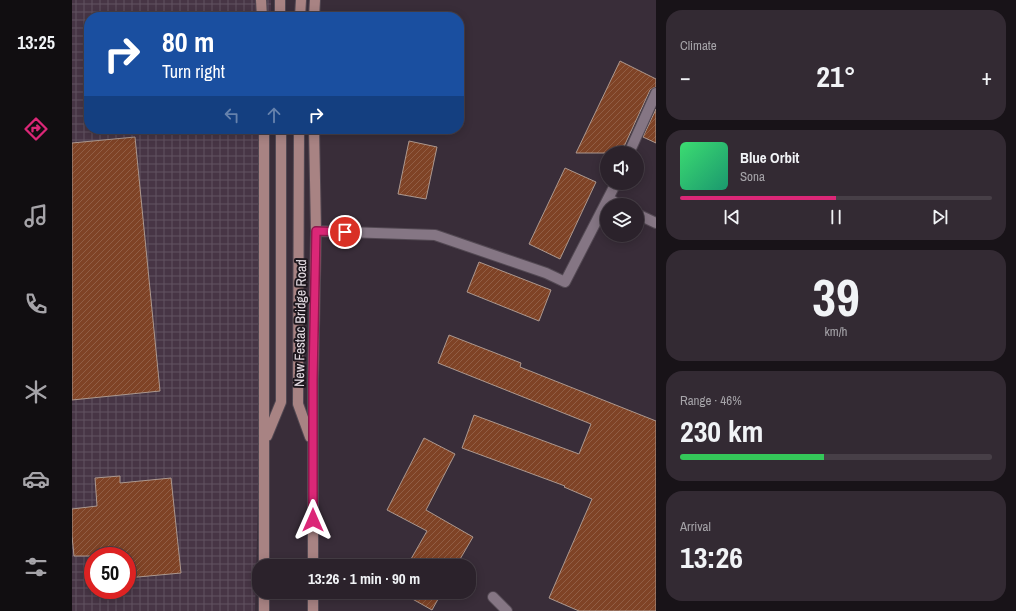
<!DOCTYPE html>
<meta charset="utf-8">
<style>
body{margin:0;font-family:"Archivo Narrow",sans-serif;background:#332a33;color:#f1f3f6;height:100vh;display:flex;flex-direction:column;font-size:15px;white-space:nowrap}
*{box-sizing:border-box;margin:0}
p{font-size:13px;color:#a6a4a9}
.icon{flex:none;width:22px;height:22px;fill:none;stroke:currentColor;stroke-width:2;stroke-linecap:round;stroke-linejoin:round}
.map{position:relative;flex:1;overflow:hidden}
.details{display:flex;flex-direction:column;gap:10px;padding:10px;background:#181318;width:360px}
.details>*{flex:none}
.banner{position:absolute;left:12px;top:12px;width:380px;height:122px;border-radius:16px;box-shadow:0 2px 10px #0003,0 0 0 1px #473f47;background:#1a4fa0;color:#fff;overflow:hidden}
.tools{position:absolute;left:528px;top:146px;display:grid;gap:8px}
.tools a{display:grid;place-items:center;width:44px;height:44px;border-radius:50%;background:#2b222b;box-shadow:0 2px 10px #0003,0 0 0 1px #473f47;font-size:20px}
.speed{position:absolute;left:12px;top:547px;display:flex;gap:8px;font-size:20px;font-weight:700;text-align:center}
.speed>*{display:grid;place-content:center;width:52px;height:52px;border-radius:50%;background:#2b222b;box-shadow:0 2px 10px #0003,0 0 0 1px #473f47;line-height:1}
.speed .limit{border:6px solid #d22;background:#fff;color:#111}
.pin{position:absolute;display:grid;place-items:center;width:34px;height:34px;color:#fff;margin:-17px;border:2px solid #fff;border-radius:50%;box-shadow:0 1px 4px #0007}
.me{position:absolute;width:44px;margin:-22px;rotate:0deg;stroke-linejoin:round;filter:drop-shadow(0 0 3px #0008)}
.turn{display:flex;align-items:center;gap:14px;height:84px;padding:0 12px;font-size:18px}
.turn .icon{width:52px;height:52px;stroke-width:2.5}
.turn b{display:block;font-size:28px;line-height:34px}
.lanes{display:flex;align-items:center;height:38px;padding:0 12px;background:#0003;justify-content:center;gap:20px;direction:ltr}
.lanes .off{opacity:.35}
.big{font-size:30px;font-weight:700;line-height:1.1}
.details .card{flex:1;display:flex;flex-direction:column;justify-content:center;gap:6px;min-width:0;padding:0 14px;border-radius:16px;background:#332a33}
.details .dial{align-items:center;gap:0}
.dial b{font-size:52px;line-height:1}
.song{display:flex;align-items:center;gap:12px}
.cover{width:48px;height:48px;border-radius:6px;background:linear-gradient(135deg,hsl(140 70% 55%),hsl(160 70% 35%))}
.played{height:4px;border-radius:2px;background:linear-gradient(90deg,#db2777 50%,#473f47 50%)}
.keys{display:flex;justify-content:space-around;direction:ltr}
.heat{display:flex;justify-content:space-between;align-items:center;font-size:22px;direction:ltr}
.charge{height:6px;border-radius:3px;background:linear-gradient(90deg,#34c759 46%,#473f47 0)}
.trip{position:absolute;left:180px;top:559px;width:224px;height:40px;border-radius:16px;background:#2b222b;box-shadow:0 2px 10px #0003,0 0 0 1px #473f47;font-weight:700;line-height:40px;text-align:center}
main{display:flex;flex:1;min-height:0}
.tabs{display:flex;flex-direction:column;width:72px;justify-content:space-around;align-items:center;background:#110e11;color:#a6a4a9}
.tabs .icon{width:28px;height:28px}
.tabs .current{color:#db2777}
.tabs b{font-size:18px;color:#f1f3f6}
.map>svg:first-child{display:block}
.industrial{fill:url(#industrial-grid);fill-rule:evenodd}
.building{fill:url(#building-hatch);stroke:#ac988f}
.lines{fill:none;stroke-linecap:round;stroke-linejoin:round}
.minor-casing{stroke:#534953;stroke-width:12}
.secondary-casing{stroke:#534953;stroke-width:12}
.minor{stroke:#857684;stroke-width:10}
.secondary{stroke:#a88383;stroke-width:10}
.route-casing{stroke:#8e194d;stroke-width:10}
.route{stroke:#db2777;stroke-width:7}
.labels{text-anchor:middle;stroke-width:4;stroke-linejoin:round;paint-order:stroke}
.street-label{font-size:14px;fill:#e5dde4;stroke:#1d171d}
</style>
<main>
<nav class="tabs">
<b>13:25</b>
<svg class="icon current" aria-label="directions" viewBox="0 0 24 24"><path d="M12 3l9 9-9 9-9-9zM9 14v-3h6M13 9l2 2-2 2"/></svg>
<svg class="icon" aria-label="music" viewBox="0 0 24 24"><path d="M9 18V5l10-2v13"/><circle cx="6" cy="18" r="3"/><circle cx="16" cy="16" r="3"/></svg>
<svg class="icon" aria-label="phone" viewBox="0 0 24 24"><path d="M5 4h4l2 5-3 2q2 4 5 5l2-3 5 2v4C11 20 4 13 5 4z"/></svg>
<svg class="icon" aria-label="climate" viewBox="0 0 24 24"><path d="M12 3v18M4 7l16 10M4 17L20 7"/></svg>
<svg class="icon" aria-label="car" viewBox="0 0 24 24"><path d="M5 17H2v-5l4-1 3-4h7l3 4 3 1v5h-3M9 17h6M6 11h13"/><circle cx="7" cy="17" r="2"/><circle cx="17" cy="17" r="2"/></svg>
<svg class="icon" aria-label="filters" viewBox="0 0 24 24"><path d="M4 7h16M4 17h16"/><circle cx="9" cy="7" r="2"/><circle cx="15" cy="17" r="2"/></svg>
</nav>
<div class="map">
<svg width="584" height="611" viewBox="0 0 584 611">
<defs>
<pattern id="industrial-grid" width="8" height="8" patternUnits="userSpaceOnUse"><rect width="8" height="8" fill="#473545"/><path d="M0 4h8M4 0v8" fill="none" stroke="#615260"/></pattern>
<pattern id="building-hatch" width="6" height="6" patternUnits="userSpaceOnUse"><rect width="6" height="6" fill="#7f4326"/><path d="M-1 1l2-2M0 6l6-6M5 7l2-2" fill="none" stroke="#915e45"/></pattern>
</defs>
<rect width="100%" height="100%" fill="#392d39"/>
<!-- industrial -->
<path class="industrial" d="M0,0H199V17H17V129H196L183,611H0ZM21,556H55V590H21Z"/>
<!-- building -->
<path class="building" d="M548,61L584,79V87L581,88L578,90L549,153H504Z
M584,109V143L571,137Z
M63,137L88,391L0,400V143Z
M337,141L365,147L354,199L326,194Z
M493,168L524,182L488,259L457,244Z
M407,262L479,290L467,321L395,292Z
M377,335L449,363L448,367L584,421V611H507L477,598L520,499L492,487L493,486L390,448L402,415L507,454L519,424L366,363Z
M352,438L383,454L354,510L401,537L384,566H335L355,531L315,510Z
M48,476V483L99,478L109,573L55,578V556H2L0,536V509L25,506L23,478Z
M328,592H370L360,610Z"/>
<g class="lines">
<defs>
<path id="minor" d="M557,153L584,93
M537,199L548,205
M565,214L584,223
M244,231L363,235L474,273L493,282L544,183
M421,597L435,611"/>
<path id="secondary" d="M189,0L190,17
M208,0V17
M228,17L229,0
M242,17L243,0
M227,129L226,404L238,437
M195,436L209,402V129
M192,566V129
M241,566V380L244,231L242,129
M241,592V611
M192,611V592"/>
</defs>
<!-- minor casing -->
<use href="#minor" class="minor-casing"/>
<!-- secondary casing -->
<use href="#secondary" class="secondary-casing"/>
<!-- minor -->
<use href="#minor" class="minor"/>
<!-- secondary -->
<use href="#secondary" class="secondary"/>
</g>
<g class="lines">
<defs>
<path id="route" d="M241,520V380L244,231L273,232"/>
</defs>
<!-- route casing -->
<use href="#route" class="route-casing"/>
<!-- route -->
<use href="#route" class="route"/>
</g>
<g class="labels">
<!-- street labels -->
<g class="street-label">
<text transform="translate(228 323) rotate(-89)" y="5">New Festac Bridge Road</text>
</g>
</g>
</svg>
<div class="tools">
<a><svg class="icon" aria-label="sound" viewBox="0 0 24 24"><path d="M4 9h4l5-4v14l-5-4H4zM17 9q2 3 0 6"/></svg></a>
<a><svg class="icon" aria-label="layers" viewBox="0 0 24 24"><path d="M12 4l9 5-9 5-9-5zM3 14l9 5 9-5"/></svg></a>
</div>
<div class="speed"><div class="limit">50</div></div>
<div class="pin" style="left:273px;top:232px;background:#d93025"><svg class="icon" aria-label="arrive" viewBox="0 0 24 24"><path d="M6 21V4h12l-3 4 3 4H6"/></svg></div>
<svg class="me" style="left:241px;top:520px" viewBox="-20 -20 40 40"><path d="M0-17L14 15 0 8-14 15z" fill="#db2777" stroke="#fff" stroke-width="4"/></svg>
<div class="trip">13:26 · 1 min · 90 m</div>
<div class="banner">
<div class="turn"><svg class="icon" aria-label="right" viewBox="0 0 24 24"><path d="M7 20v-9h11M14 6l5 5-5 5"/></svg><div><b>80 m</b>Turn right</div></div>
<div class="lanes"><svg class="icon off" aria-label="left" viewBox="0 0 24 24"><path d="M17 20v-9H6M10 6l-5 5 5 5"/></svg><svg class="icon off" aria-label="ahead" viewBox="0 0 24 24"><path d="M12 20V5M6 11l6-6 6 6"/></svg><svg class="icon" aria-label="right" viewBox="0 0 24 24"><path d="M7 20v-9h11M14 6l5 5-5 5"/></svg></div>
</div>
</div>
<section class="details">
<div class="card"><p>Climate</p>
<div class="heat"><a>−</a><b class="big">21°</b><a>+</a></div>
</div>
<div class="card">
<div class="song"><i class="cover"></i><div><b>Blue Orbit</b><p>Sona</p></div></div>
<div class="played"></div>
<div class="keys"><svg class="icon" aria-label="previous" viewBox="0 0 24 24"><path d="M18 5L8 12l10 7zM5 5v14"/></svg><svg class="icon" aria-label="pause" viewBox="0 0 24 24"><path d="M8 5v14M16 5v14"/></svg><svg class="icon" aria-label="next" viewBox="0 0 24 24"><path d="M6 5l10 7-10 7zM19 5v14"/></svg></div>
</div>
<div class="card dial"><b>39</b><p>km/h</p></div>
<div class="card"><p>Range · 46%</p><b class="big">230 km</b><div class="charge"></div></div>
<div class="card"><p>Arrival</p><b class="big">13:26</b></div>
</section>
</main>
